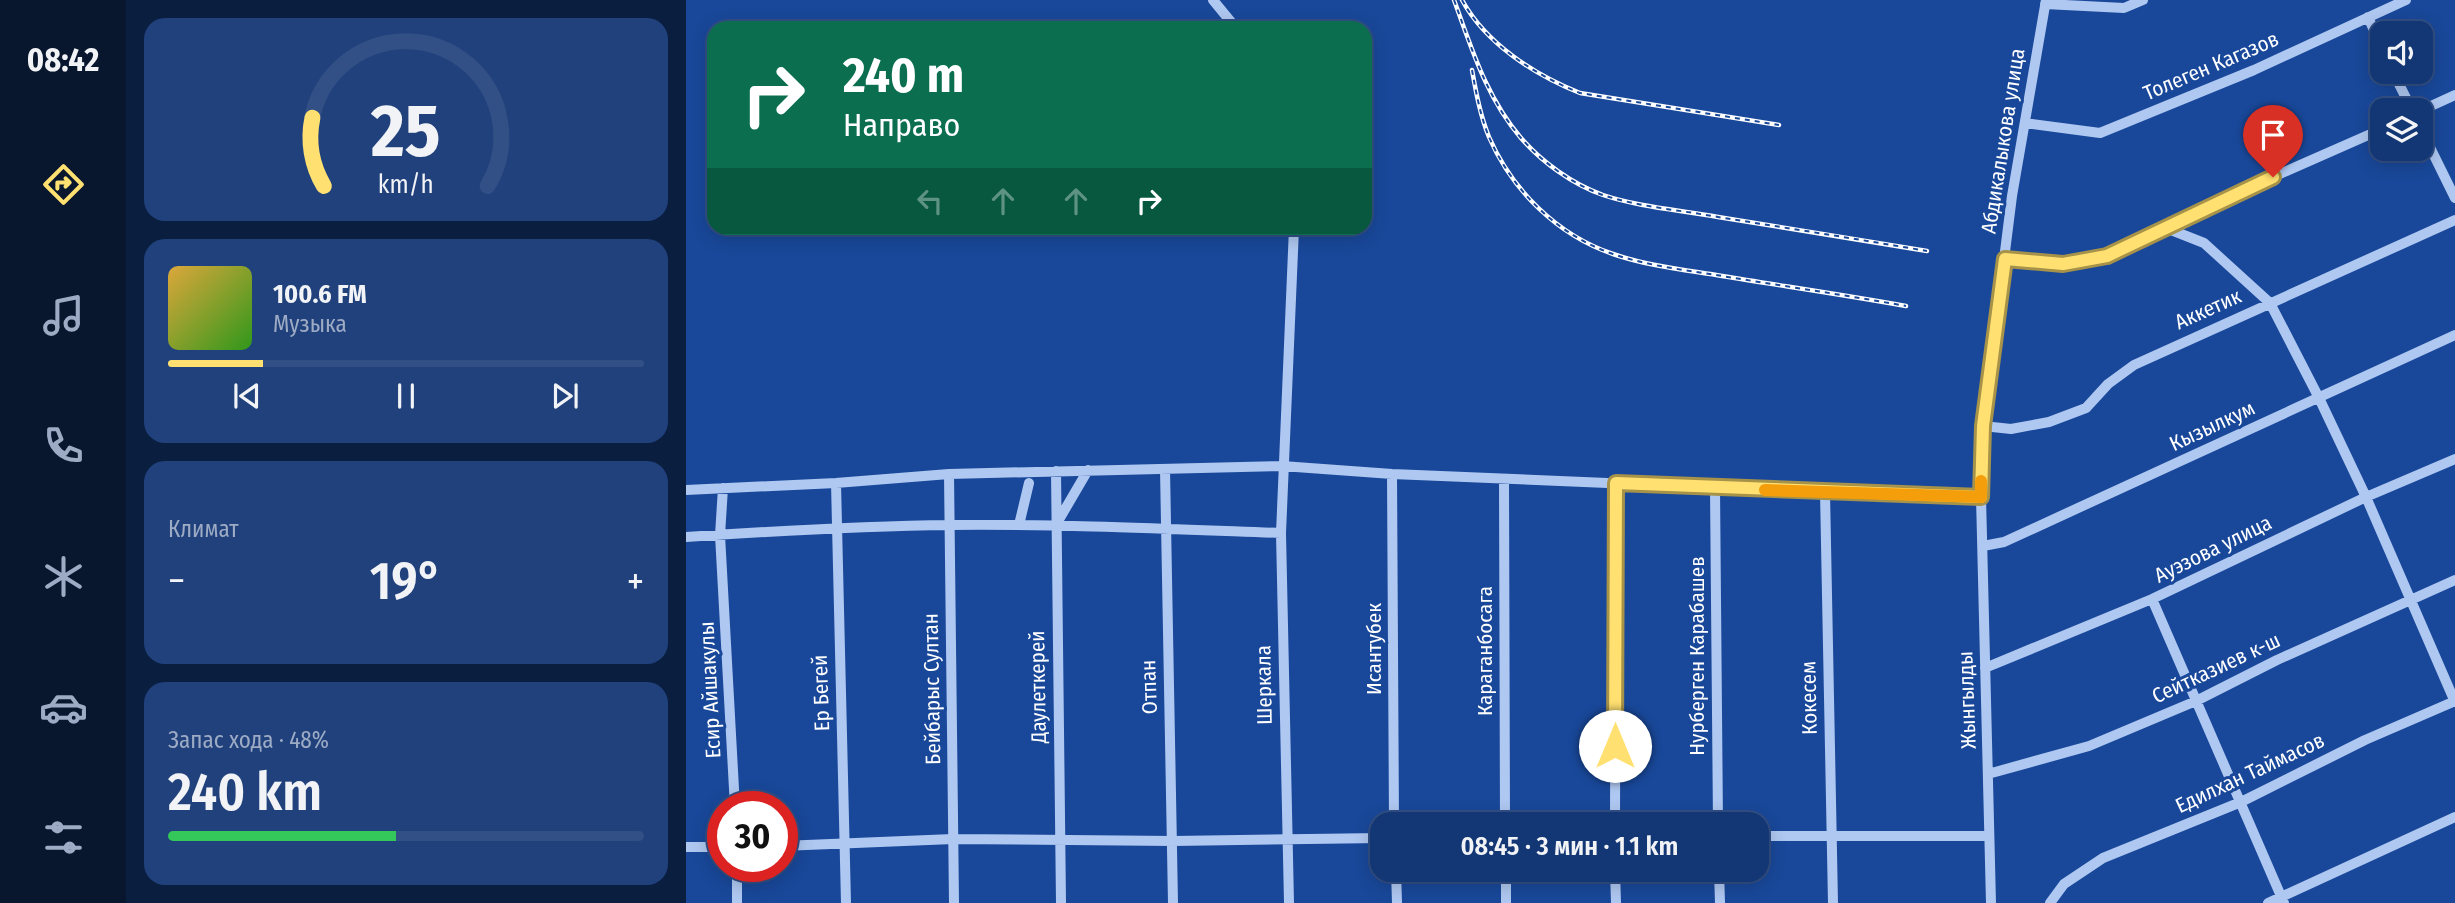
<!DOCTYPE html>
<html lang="ru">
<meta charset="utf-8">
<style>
body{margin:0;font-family:"Fira Sans Condensed",sans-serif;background:#20417c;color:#f1f3f6;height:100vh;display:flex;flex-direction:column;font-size:26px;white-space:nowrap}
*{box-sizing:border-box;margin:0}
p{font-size:23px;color:#9dabc5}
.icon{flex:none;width:38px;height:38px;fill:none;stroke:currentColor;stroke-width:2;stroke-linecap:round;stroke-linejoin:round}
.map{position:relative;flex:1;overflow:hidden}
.drawer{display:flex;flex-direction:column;gap:18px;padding:18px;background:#0a1e40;width:560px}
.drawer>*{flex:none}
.guide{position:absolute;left:21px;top:21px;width:665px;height:214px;border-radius:21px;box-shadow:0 4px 18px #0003,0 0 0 2px #325086;background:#0b6e4f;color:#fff;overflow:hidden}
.tools{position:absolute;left:1684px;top:21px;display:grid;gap:14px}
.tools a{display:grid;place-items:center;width:63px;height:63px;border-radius:14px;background:#133674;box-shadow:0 4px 18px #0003,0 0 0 2px #325086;font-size:35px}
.speed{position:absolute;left:21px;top:791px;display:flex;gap:14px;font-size:35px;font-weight:700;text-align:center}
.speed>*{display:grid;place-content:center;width:91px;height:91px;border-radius:50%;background:#133674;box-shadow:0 4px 18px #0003,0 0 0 2px #325086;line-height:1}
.speed .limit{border:10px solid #d22;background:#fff;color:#111}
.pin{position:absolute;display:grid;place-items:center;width:60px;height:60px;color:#fff;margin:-72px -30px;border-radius:50% 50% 50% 0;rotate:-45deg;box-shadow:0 0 7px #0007}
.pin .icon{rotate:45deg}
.me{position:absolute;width:77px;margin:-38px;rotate:0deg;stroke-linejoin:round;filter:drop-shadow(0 0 5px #0008)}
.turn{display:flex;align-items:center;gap:24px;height:147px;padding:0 21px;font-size:32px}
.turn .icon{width:91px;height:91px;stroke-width:2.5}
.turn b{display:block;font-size:49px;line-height:60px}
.lanes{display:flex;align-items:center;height:66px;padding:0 21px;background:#0003;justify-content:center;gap:35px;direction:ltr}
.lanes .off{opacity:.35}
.big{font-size:52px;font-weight:600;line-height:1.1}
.drawer .card{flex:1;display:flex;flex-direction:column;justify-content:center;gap:10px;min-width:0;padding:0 24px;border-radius:21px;background:#20417c}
.drawer .dial{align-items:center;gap:0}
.dial svg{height:182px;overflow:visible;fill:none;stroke:#325086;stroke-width:7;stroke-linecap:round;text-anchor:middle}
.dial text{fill:#f1f3f6;stroke:none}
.song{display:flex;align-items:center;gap:21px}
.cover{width:84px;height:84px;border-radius:10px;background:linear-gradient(135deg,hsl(40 70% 55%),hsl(110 70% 35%))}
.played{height:7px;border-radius:4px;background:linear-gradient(90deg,#ffe070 20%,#325086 20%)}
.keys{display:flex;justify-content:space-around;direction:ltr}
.heat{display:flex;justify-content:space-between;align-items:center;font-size:38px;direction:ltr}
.charge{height:10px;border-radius:5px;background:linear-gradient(90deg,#34c759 48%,#325086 0)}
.trip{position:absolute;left:684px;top:812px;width:399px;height:70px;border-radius:21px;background:#133674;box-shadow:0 4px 18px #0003,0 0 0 2px #325086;font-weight:600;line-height:70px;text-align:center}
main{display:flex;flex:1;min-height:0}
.tabs{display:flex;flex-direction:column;width:126px;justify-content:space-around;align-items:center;background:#08162e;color:#9dabc5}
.tabs .icon{width:49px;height:49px}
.tabs .on{color:#ffe070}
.tabs b{font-size:32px;color:#f1f3f6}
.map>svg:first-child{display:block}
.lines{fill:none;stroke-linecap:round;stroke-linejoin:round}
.minor{stroke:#afc8f1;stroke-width:10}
.rail-casing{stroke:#fff;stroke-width:4.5}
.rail{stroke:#19489a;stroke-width:2;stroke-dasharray:5;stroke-linecap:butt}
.route-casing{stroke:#a69249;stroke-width:18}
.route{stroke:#ffe070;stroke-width:12}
.slow{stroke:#f59e0b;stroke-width:12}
.labels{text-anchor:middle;stroke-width:6;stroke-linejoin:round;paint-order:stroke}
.street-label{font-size:21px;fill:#fff;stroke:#19489a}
</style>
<main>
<nav class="tabs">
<b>08:42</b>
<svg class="icon on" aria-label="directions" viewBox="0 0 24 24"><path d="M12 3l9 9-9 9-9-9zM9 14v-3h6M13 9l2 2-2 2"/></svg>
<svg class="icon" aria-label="music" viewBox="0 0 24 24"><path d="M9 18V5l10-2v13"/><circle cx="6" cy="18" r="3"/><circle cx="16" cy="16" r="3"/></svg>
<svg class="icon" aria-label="phone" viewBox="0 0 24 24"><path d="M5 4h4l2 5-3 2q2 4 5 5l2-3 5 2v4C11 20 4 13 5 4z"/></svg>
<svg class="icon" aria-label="climate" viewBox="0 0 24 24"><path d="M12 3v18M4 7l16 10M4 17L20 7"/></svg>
<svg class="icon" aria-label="car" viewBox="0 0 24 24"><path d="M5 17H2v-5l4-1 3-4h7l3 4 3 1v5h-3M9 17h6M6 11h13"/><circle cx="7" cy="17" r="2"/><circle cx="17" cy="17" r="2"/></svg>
<svg class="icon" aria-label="filters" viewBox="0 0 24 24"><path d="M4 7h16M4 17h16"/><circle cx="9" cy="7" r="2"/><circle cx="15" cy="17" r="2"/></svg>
</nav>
<section class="drawer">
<div class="card dial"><svg viewBox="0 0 100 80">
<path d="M14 69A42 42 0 1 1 86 69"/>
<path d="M14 69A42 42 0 0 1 9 39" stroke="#ffe070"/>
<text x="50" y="56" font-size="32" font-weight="700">25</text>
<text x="50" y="72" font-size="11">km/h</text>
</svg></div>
<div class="card">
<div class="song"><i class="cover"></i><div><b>100.6 FM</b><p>Музыка</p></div></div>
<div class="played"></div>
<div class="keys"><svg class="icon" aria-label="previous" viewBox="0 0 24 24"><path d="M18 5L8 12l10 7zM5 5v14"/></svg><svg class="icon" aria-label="pause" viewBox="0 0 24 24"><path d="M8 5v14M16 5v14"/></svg><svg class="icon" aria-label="next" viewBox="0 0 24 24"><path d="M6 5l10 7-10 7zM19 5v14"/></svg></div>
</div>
<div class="card"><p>Климат</p>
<div class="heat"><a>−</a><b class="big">19°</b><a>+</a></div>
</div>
<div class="card"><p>Запас хода · 48%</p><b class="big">240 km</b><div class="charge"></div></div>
</section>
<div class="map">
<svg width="1769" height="903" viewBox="0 0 1769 903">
<rect width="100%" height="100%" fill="#19489a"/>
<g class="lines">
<!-- minor -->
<path class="minor" d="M527,0L550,28
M1359,4L1438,8L1457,0
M1682,17L1696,48
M1707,72L1726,110
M1734,111L1769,95
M1339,123L1414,133L1568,70L1720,0
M1734,127L1769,198
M1480,228L1518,243L1584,303L1633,398L1680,497L1769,702
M1319,259L1377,264L1421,256L1587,177L1696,129
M1297,426L1325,429L1363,422L1400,408L1422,384L1448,365L1769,220
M479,469L487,903
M370,471L375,903
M263,474L268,903
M706,474L708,824
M818,479L819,824
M150,483L160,903
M37,488L34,535L49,807
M1029,488L1032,824
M0,490L150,483L263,474L596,466L706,474L1139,492L1295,497
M1139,492L1147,903
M371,523L402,470
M333,525L343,483
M0,537C88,531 177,526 265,525C375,524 485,529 595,533
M1297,546L1318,542L1769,335
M1466,599L1598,903
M1299,668L1466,599L1680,497L1769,459
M1302,774L1403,746L1510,701L1591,660L1769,580
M929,824L930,483
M1071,836H1303
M96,846L267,839L487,841L696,838
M0,847H37
M51,866V903
M710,870L711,903
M820,870V903
M929,870L930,903
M1033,870L1034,903
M603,903L595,533L608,228
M1305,903L1295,497L1297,426L1326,196L1360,0
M1364,903L1378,884L1417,858L1555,802L1679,740L1769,701
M1582,903L1769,817"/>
<defs>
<path id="rail" d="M768,0C786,49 800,97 835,138C856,162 886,184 917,195C953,207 994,210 1032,217C1101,228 1171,239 1241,251
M776,0C800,44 849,75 894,93L1093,125
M786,70C790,92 794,115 803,137C826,190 871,235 927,254C962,266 1000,270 1036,276C1097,286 1159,295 1220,306"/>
</defs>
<!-- rail casing -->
<use href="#rail" class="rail-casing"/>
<!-- rail -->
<use href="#rail" class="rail"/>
</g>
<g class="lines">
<defs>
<path id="route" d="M929,746L930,483L1295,497L1297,426L1319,259L1377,264L1421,256L1587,177"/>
</defs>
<!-- route casing -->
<use href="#route" class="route-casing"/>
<!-- route -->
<use href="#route" class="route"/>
<!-- slow -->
<path class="slow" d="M1079,490L1295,497V481"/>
</g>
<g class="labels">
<!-- street labels -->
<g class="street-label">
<text transform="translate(1525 66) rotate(-23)" y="7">Толеген Кагазов</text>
<text transform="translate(1317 141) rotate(-81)" y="7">Абдикалыкова улица</text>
<text transform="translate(1522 309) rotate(-24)" y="7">Аккетик</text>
<text transform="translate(1526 426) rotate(-25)" y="7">Кызылкум</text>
<text transform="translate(1527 549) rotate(-26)" y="7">Ауэзова улица</text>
<text transform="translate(688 649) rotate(-90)" y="7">Исантубек</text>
<text transform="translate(799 651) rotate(-90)" y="7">Караганбосага</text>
<text transform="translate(1011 656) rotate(-90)" y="7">Нурберген Карабашев</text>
<text transform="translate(1530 668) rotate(-25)" y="7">Сейтказиев к-ш</text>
<text transform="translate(578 685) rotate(-91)" y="7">Шеркала</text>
<text transform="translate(352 687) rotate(-91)" y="7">Даулеткерей</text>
<text transform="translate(463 687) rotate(-92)" y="7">Отпан</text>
<text transform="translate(246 689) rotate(-91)" y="7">Бейбарыс Султан</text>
<text transform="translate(24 690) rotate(-93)" y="7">Есир Айшакулы</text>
<text transform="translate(135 693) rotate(-92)" y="7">Ер Бегей</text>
<text transform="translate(1123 698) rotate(-91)" y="7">Кокесем</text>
<text transform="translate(1281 700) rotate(-92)" y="7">Жынгылды</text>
<text transform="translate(1564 773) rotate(-25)" y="7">Едилхан Таймасов</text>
</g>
</g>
</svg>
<div class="tools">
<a><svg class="icon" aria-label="sound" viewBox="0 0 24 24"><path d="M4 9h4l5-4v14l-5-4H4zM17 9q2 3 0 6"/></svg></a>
<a><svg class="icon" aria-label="layers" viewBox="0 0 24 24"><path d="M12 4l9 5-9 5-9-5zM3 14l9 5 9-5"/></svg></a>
</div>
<div class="speed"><div class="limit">30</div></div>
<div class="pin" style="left:1587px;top:177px;background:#d93025"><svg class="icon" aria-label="arrive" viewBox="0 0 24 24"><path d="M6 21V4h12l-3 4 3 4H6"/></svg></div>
<svg class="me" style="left:929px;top:746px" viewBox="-20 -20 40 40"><circle r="19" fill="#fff"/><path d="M0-13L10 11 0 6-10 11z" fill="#ffe070"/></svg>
<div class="trip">08:45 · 3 мин · 1.1 km</div>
<div class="guide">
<div class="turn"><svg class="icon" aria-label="right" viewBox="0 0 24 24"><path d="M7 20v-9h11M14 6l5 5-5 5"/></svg><div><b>240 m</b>Направо</div></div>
<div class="lanes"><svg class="icon off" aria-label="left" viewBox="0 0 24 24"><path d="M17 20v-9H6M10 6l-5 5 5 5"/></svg><svg class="icon off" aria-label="ahead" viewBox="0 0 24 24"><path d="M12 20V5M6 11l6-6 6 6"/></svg><svg class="icon off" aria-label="ahead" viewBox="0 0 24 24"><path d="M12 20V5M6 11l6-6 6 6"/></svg><svg class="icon" aria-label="right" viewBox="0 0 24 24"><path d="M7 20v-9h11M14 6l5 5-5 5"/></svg></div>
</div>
</div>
</main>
